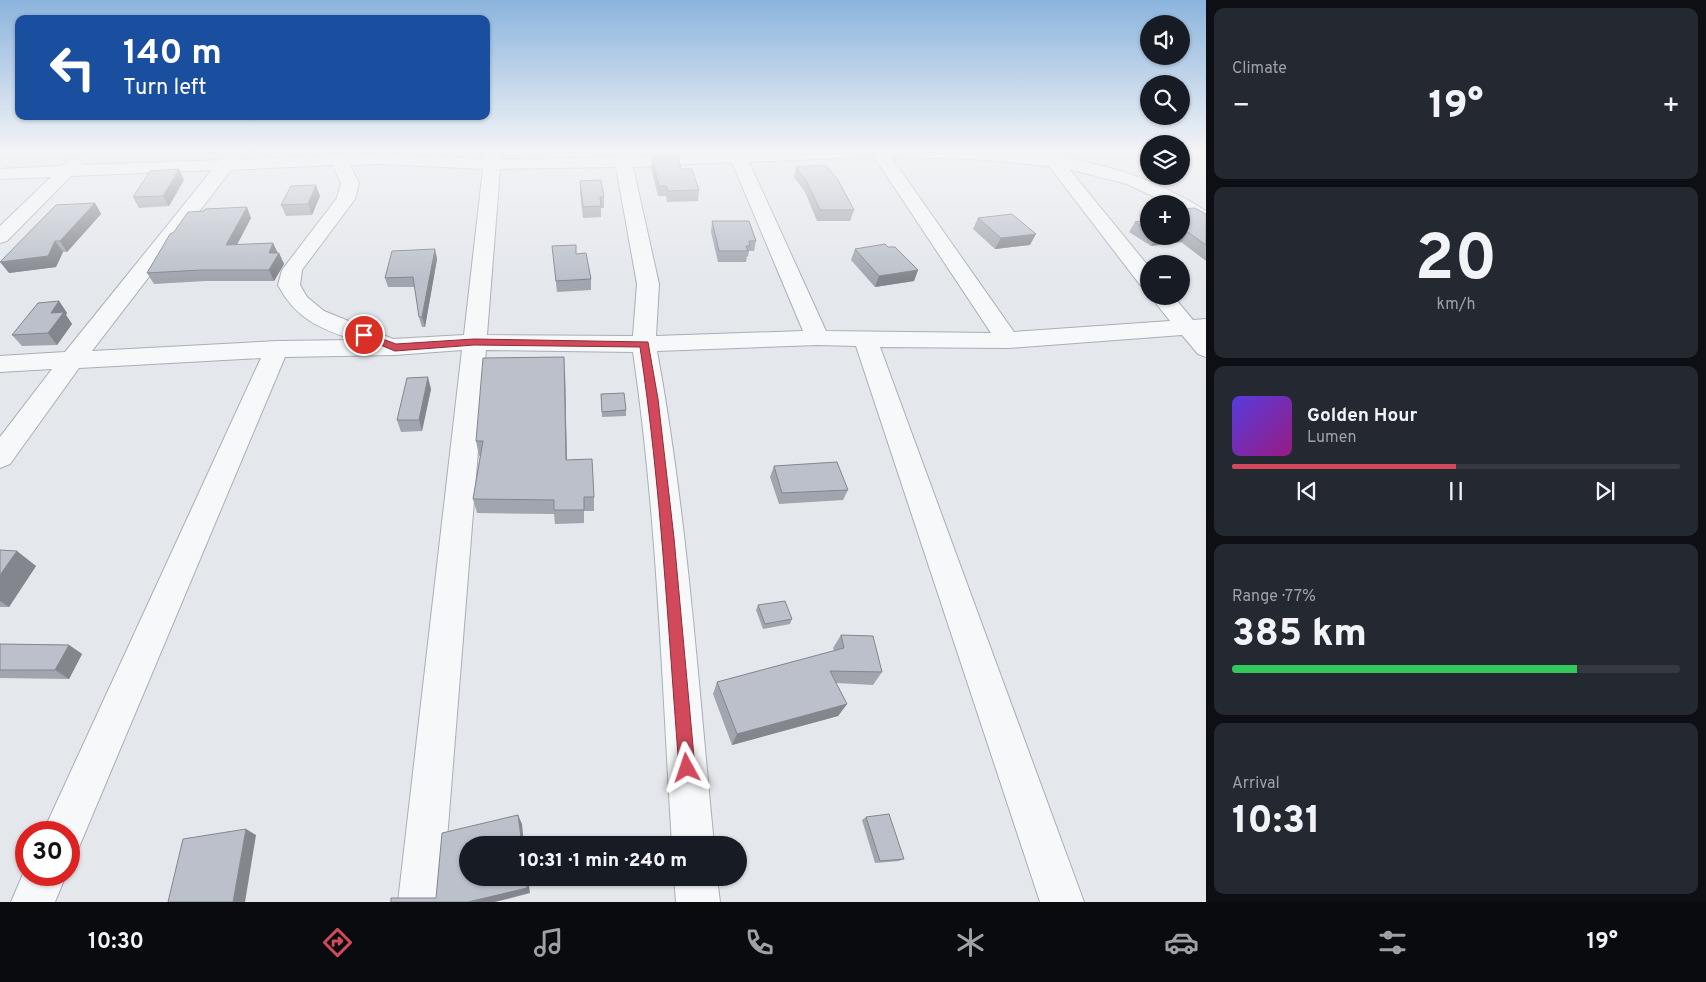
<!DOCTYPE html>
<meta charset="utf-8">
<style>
body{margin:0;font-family:Overpass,sans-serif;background:#242831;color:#f1f3f6;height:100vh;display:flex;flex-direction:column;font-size:19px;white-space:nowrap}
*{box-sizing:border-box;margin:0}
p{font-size:16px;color:#9ea1a6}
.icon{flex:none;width:28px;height:28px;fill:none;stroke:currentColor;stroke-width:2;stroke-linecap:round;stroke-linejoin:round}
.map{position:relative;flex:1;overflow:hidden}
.panel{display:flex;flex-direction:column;gap:8px;padding:8px;background:#0d0f14;width:500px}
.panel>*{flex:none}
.hud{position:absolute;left:15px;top:15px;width:475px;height:105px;border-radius:10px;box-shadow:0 1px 4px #0004;background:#1a4fa0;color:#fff;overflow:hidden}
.fabs{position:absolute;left:1140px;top:15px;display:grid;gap:10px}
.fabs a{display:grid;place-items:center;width:50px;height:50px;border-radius:50%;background:#171b24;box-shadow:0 1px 4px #0004;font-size:25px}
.speed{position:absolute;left:15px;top:821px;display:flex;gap:10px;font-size:25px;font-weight:700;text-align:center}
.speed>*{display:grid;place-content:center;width:65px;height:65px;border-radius:50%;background:#171b24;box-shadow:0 1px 4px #0004;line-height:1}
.speed .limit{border:8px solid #d22;background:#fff;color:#111}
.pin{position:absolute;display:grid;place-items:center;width:42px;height:42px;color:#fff;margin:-21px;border:2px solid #fff;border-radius:50%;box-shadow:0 1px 5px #0007}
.me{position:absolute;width:55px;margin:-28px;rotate:355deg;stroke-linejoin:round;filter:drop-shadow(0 0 4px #0008)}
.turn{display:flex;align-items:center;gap:18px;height:105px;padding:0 25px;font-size:22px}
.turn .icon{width:65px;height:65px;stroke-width:2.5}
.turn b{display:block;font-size:35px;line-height:42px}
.big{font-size:38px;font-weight:800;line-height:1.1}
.panel .widget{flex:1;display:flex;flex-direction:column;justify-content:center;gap:8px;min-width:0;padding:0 18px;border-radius:10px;background:#242831}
.panel .dial{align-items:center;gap:0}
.dial b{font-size:65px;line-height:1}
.song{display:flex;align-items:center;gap:15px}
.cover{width:60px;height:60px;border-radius:8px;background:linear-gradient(135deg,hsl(250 70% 55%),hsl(310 70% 35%))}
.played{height:5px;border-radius:2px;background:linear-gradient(90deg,#d1495b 50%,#363941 50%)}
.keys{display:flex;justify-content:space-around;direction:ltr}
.heat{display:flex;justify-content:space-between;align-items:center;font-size:28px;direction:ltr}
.charge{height:8px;border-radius:4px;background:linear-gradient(90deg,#34c759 77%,#363941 0)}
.trip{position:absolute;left:459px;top:836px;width:288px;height:50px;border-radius:25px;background:#171b24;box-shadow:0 1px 4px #0004;font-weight:800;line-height:50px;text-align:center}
.menu{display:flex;height:80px;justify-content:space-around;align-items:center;background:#090b0e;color:#9ea1a6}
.menu .icon{width:35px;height:35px}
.menu .current{color:#d1495b}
.menu b{font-size:22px;color:#f1f3f6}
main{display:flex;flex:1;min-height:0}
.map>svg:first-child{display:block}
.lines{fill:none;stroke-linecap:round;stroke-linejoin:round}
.minor-casing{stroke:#a9aeb7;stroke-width:2}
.minor{fill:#f7f8fa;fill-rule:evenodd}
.wall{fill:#a1a5ae}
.shaded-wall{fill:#83868d}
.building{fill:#bbc0ca;stroke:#83868d}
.route{fill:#d1495b;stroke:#882f3b}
</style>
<main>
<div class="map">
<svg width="1206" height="902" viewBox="0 0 1206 902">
<rect width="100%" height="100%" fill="#e4e7ec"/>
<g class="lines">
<defs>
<path id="minor" d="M227,152H241L242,154L239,159L382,154L484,159L485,152H501V159L615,157V152H631V157L732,152H871L869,156L863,157L749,162L826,331L991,333L871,152H1019L1041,155L1042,152C1045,152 1051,151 1054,152C1059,154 1061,157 1067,158C1119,168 1161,182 1206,211V225L1199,223L1181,211V204H1170L1127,184L1069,169L1149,267V287L1141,286L1049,166L971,159L891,157L1014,332L1170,321L1150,296H1173L1193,320L1206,319V357L1198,354L1182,335L1008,348L880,347L1084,902H1040L856,346L818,345L657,351C687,514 698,680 714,845H672C662,681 657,515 633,352L486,350L442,902H398L462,350L395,355L285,357L79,847L69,851V832H43L261,358L79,368L10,464L0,468V437L52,369L0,372V356L65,352L212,170L71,176L7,241L0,243V226L51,177L0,179V169L62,166C68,160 71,158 80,160L82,165L221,160ZM732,162L803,331L656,336L659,284L633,167ZM382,164L483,169L464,335L393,339L324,311L307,297L300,285L302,270L355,199L359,183L350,165ZM333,165L341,183L337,198L282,270L278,285C296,319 319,328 354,340L277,341L92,351L231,170ZM616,167L637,284L633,336L487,335L500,169Z
M26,867V875H66L55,902H11Z
M674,878H717L720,902H676Z"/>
</defs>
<!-- minor casing -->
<use href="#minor" class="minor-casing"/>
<!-- minor -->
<use href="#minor" class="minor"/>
</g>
<!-- wall -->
<path class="wall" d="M647,152H674L647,154Z
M652,158L681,169L699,190L698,201L667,202L666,196H658L651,168Z
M796,167L854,210L850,221H817L805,192L794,177Z
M184,180L169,206L139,208L133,197Z
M580,181L604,197V208H601V217L583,218L580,192Z
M320,196L312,215L286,216L281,205Z
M95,203L101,214L67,252H63L56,267L9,273Z
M1206,214V261L1181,242L1151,246L1129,232L1135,222L1149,220V236H1181Z
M251,218L237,245L273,243L278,253H279L284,264L274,281H206L154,284L147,273Z
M978,218L1030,245L995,249L973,229Z
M712,221L756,241L754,251H749L748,257L747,256L746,262H718L711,232Z
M552,246L576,254L591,279V290L557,292Z
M888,247L918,270L914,281L875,287L851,260L855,249Z
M435,249L437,259L425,327H422L419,317L415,287H388L385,278Z
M59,301L67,313L66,315L72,324L57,345L22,346L12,335Z
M565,372L567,460L594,497V511H584V523L555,524L554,514L477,513L473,499L480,456H479L476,441Z
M431,389L422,431L401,432L397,420Z
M601,394L626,410V416L602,417Z
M774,466L848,490L843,500L779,504L770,477Z
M0,550L36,566L9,607H0Z
M758,605L792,619L790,624L763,629L756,610Z
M841,635L882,672L873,685L836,683L847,704L838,716L732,745L713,694L717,682L834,651L833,648Z
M0,644L69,645L82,654L69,679L0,678Z
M866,817L904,859L899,861L875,863L862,820Z"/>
<!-- shaded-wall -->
<path class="shaded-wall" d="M179,169L184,180L169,206L163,196Z
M316,185L320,196L312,215L308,204Z
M95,203L101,214L67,252L60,241Z
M247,207L251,218L231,256L226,245Z
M1188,232L1181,242L1151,246L1158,237L1181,236V233Z
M1036,234L1030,245L995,249L1001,238Z
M55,241L63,252L56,267L9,273L0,262Z
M273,243L278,254L279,253L284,264L274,281L269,270V253Z
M435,249L437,259L425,327L422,317Z
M918,270L914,281L875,287L879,276Z
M59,301L67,313L66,315L72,324L57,345L48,333L51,313Z
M564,357L565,372L567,474L566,460Z
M428,377L431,389L422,431L419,420Z
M17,551L36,566L9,607L0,601V575Z
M69,645L82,654L69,679L55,670Z
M847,704L838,716L732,745L737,734Z
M518,815L522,824L524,845H522Z
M246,829L256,835L245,902H233Z
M526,878H528L530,893L495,902H468Z"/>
<!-- building -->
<path class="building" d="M678,156L681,169H692L699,190L668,191L666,186H659L652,158Z
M826,165L838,180L854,210H820L807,182L796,167Z
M179,169L163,196L133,197L150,171Z
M601,180L604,197H600L601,206L583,207L580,181Z
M316,185L308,204L281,205L291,186Z
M95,203L60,241H55L48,256L0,262L56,205Z
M247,207L226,245L273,243L269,253H279L269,270H201L147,273L170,234L174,232L188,212L204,211L205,209Z
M1195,208L1206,214V245L1188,232L1181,233V209Z
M1012,214L1036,234L1001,238L978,218Z
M1149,220V231L1135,222Z
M712,221H749L756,241H749L750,246H746L748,251H719Z
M885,244L888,247H895L918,270L879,276L855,249Z
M576,245V254L586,253L591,279L556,281L552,246Z
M435,249L422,317H419L413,277L385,278L392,251Z
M59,301L51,313L64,312L48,333L12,335L38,303Z
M564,357L566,460L592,459L594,497H584V510H554V500L473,499L483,441H476L483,358Z
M428,377L419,420H397L407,378Z
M624,393L626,410L602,412L601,394Z
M837,462L848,490L782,493L774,466Z
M0,550L17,551L0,575Z
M785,601L792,619L765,624L758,605Z
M841,635L873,636L882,672L830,671L847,704L737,734L717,682L844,648Z
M0,644L69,645L55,670H0Z
M889,814L904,859L880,861L866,817Z
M518,815L522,845H468V878H526L527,888L468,902H391V898H436L442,833Z
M246,829L233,902H168L183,839Z"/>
<!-- sky -->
<linearGradient id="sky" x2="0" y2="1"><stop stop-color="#8bb4dd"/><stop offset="0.54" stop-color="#f3f4f6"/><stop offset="1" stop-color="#f3f4f6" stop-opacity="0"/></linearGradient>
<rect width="1206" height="279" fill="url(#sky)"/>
<!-- route -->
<path class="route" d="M364,332L396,344L474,339L648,342L658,399L674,538L695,768L693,774L687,776L681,774L679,768C668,628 661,486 640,347L474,345L395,351L361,337V333Z"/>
</svg>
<div class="fabs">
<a><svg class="icon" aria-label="sound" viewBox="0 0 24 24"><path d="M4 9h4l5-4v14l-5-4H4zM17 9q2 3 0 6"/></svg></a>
<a><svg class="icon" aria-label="search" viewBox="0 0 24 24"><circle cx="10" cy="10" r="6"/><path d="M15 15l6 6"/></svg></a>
<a><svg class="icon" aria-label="layers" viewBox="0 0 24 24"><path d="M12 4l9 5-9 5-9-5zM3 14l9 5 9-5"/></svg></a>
<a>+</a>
<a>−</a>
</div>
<div class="speed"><div class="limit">30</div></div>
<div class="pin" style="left:364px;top:335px;background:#d93025"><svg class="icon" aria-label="arrive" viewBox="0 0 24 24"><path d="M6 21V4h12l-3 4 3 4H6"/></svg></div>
<svg class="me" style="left:687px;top:768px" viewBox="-20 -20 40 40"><path d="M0-17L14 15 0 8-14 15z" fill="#d1495b" stroke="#fff" stroke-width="4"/></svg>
<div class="trip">10:31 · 1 min · 240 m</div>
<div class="hud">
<div class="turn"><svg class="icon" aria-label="left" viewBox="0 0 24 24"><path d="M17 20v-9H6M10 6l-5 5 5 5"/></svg><div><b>140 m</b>Turn left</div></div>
</div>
</div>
<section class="panel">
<div class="widget"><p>Climate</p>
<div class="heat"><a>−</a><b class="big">19°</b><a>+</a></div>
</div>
<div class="widget dial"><b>20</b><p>km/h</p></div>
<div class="widget">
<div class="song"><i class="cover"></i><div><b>Golden Hour</b><p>Lumen</p></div></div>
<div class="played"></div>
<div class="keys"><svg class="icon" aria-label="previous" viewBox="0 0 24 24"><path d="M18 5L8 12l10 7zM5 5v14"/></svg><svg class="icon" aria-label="pause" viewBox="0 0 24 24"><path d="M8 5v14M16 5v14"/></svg><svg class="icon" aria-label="next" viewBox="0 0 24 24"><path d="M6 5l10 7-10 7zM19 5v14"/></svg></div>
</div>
<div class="widget"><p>Range · 77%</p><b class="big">385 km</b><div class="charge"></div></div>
<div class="widget"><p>Arrival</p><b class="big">10:31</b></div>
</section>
</main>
<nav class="menu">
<b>10:30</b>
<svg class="icon current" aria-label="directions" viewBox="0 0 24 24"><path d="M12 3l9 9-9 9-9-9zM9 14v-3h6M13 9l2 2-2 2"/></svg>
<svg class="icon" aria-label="music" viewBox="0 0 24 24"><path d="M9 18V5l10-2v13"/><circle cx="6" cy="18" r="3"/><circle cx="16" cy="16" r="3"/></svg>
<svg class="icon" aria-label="phone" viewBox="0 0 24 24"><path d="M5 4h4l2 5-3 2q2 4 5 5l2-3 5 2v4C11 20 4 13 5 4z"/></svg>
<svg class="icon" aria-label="climate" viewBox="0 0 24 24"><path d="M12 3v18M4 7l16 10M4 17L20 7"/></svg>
<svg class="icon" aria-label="car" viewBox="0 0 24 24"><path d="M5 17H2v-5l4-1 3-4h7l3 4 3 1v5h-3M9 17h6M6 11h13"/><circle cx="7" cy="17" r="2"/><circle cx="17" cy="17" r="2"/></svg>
<svg class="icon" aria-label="filters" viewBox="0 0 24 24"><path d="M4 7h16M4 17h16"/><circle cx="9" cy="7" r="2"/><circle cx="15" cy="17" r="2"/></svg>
<b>19°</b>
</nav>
